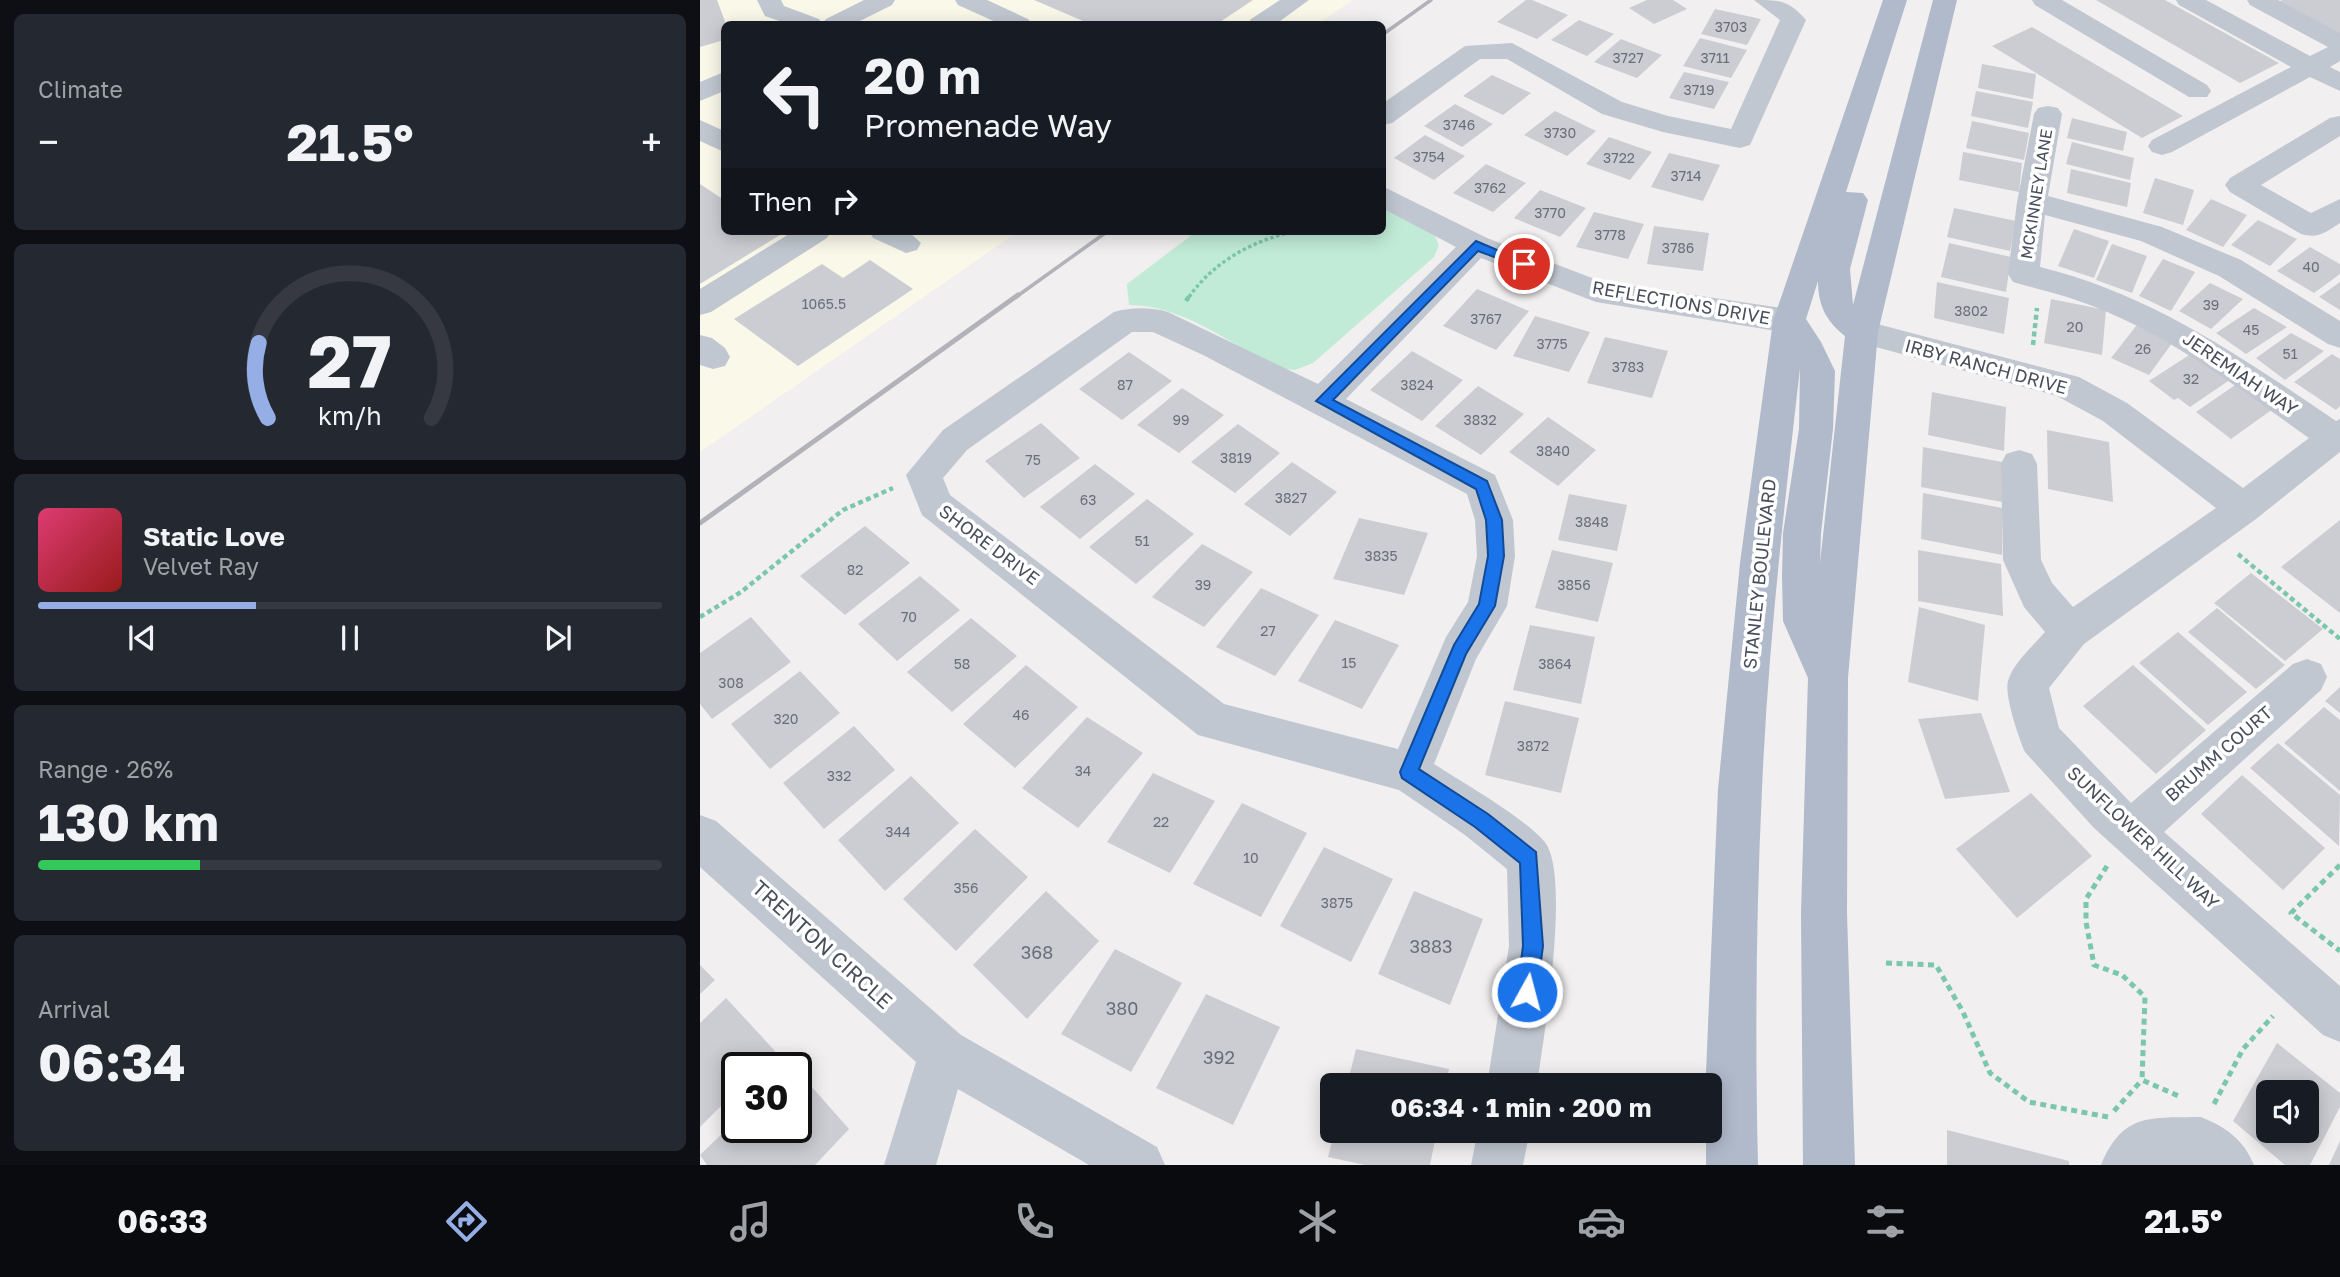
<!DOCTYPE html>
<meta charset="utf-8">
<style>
body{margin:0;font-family:"Golos Text",sans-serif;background:#242831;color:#f1f3f6;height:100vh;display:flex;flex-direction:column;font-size:26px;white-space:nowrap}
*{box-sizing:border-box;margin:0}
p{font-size:23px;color:#9ea1a6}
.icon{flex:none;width:38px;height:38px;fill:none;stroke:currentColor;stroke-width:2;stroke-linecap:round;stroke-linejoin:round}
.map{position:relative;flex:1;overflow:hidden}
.sheet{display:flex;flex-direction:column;gap:14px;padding:14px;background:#0d0f14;width:700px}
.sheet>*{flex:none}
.hud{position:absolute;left:21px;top:21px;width:665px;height:214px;border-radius:10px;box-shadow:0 4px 18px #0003;background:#171b24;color:#f1f3f6;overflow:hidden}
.controls{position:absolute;left:1556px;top:1080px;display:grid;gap:14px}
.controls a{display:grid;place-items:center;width:63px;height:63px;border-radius:10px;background:#171b24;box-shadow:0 4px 18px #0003;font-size:35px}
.speed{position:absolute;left:21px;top:1052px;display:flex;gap:14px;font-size:35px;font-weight:700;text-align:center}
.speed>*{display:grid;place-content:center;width:91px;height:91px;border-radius:50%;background:#171b24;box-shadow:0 4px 18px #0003;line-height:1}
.speed .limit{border:4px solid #111;border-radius:10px;background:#fff;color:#111}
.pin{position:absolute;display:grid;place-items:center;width:60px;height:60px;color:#fff;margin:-30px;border:4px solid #fff;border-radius:50%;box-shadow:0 2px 7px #0007}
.me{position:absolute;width:77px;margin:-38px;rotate:7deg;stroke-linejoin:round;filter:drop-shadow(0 0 5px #0008)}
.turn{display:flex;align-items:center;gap:24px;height:147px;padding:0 28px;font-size:32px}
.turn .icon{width:91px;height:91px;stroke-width:2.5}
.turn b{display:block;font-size:49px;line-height:60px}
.then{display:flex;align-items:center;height:66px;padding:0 28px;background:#0003;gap:14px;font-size:26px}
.big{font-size:52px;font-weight:700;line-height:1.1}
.sheet .tile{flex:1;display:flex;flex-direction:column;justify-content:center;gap:10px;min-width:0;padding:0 24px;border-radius:10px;background:#242831}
.sheet .dial{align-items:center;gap:0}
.dial svg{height:182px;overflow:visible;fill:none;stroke:#363941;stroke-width:7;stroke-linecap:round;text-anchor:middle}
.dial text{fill:#f1f3f6;stroke:none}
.song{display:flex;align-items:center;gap:21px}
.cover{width:84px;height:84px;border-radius:10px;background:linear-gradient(135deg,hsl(340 70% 55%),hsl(0 70% 35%))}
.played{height:7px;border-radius:4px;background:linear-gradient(90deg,#96aee6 35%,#363941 35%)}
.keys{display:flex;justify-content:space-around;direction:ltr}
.heat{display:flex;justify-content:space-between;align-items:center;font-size:38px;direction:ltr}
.charge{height:10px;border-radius:5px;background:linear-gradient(90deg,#34c759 26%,#363941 0)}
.trip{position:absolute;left:620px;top:1073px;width:402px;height:70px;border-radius:10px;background:#171b24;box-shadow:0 4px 18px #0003;font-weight:700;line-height:70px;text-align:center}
.tab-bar{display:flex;height:112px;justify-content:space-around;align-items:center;background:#090b0e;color:#9ea1a6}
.tab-bar .icon{width:49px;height:49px}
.tab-bar .on{color:#96aee6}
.tab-bar b{font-size:32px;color:#f1f3f6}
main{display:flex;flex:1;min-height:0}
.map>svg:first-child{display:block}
.commercial{fill:#faf8e9}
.green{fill:#c1ebd7}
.building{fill:#cccdd3;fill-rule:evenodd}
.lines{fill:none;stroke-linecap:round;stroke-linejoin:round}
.path-far2{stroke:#7bc7ac;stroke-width:3.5;stroke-dasharray:3.5 2.5;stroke-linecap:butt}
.path-far1{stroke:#7bc7ac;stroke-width:4.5;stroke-dasharray:5 3.5;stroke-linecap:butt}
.path{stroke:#7bc7ac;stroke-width:5;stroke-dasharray:6 4.5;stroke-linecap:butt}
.minor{fill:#c0c7d0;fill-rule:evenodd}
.major{fill:#b1bacb;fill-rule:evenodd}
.rail-far1{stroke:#b1b3b9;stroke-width:3.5}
.rail{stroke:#b1b3b9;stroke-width:5}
.route{fill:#1a73e8;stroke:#114b97;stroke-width:2}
.labels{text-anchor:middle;stroke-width:7;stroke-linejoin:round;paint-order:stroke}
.number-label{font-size:14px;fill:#696e79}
.far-street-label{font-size:16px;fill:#484f5b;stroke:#fff}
.street-label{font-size:18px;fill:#484f5b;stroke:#fff}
.near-number-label{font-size:18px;fill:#696e79}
.near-street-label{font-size:21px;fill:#484f5b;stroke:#fff}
</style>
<main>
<section class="sheet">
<div class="tile"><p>Climate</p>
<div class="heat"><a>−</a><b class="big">21.5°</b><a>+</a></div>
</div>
<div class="tile dial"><svg viewBox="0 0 100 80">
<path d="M14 69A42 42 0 1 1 86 69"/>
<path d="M14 69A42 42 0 0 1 10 36" stroke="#96aee6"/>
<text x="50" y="56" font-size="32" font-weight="700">27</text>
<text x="50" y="72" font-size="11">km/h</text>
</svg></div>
<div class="tile">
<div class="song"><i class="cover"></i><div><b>Static Love</b><p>Velvet Ray</p></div></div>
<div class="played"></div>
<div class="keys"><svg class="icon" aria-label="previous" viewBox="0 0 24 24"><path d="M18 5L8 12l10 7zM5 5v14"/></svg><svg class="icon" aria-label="pause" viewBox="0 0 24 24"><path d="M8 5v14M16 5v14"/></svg><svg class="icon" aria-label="next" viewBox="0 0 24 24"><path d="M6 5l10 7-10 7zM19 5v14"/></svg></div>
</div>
<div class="tile"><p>Range · 26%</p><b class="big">130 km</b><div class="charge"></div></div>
<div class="tile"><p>Arrival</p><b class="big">06:34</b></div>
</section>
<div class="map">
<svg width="1640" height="1165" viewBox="0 0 1640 1165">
<rect width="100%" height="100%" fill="#f1efef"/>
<!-- commercial -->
<path class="commercial" d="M0,0H653L618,24H24V231H319L0,452Z"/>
<!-- green -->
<path class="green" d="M683,206L734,234L739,245L734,257L613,363L595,370L577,368C531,344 483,305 429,305L427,284L497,231H682Z"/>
<!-- building -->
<path class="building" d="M0,0H17L26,24L24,40L0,47Z
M334,0H553L517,24H390Z
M826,0H832L868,15L837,39L797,22Z
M947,0H973L987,9L954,24L929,8Z
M1396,0H1465L1579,63L1540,83Z
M1582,0H1640V35L1577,3Z
M1015,9L1061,19L1047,45L1001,34Z
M879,20L914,34L887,56L851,40Z
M1332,27L1483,116L1442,138L1292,46Z
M1000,38L1047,50L1031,78L983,66Z
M921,39L962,55L937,78L894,62Z
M1282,64L1336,74L1333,99L1278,88Z
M984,72L1029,82L1014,109L969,98Z
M792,75L831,93L803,115L763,96Z
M1276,91L1333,102L1328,128L1271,116Z
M755,104L793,124L762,147L724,126Z
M855,111L896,131L867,156L824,135Z
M1372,118L1427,132L1423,151L1367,138Z
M1272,121L1329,133L1324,160L1266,148Z
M725,135L765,156L734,180L694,158Z
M909,137L952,152L930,180L886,164Z
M1372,142L1434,158L1430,180L1366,164Z
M1263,152L1322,163L1319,192L1259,180Z
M969,153L1020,165L1003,201L951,187Z
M786,164L826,183L793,212L753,193Z
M1371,169L1431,183L1427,207L1367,193Z
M1455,178L1494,190L1483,225L1443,213Z
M0,184L24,200V231H73L80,235L0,284Z
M840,190L886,208L860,237L814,218Z
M1511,199L1547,215L1523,247L1486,230Z
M1254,208L1316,221L1310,251L1247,237Z
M894,212L944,224L928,259L876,247Z
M1558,220L1597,239L1570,266L1531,245Z
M954,226L1009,233L1003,271L947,264Z
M1374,229L1409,241L1394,278L1358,266Z
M1249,243L1311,257L1306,292L1241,277Z
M1412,244L1447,256L1432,293L1396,280Z
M1610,247L1640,264V274L1614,293L1577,271Z
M1463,259L1495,272L1471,311L1439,296Z
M170,260L213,289L98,366L34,319L122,264L143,278Z
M1237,282L1309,298L1304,334L1234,318Z
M1640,282V310L1619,297Z
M1510,283L1543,299L1511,329L1479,311Z
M777,289L829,311L796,350L743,326Z
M1351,299L1406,310L1402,355L1344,343Z
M1554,308L1587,327L1546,354L1516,333Z
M835,316L890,332L869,372L813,356Z
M1440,321L1475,339L1449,375L1411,358Z
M1591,333L1624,351L1585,380L1556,358Z
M905,337L968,351L952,398L887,383Z
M1497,350L1534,377L1490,407L1478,398L1474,400L1449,381Z
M712,351L763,380L722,421L670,390Z
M429,352L472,381L422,420L379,389Z
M1632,354L1640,359V406L1636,410L1594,382Z
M1541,381L1577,406L1531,439L1496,412Z
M778,386L824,414L781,455L735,426Z
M482,388L524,415L479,453L437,425Z
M1232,392L1306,407L1304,451L1228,435Z
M848,417L896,450L858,486L809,452Z
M341,423L380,458L324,498L285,461Z
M538,424L580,453L535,493L491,462Z
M1347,430L1409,442L1413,502L1348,489Z
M1223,447L1302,462V502L1221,487Z
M592,462L637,492L590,536L544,504Z
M395,464L435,494L380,539L340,507Z
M1223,493L1302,508V555L1221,539Z
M869,494L927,505L917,551L858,540Z
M447,499L494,534L436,584L389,547Z
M659,518L728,533L704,595L633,579Z
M1640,520V613L1581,567Z
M165,526L210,563L145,615L100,576Z
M502,544L553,572L504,627L452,597Z
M852,550L913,563L898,622L835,608Z
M1218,550L1301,564L1303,616L1218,601Z
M1551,573L1623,629L1585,661L1514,603Z
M220,576L260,610L197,661L158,624Z
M561,588L619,615L575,676L516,647Z
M1219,607L1285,625L1278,701L1208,682Z
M1517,608L1585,665L1556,689L1488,632Z
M51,617L91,662L12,719L0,704V653Z
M271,618L317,656L252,712L207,672Z
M635,620L699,645L662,709L598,681Z
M830,625L895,637L881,704L813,690Z
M1478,632L1547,692L1508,725L1439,663Z
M326,665L378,707L315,768L263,724Z
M1433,665L1506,730L1456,774L1383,706Z
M100,671L140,713L70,769L31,724Z
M1640,687V713L1625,701Z
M805,701L879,718L861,793L785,775Z
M1624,707L1640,720V791L1584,743Z
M1281,713L1310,792L1245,799L1218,719Z
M387,717L443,753L378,828L322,788Z
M154,726L195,770L124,829L83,783Z
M1578,743L1640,795L1639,846L1550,768Z
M453,773L515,801L470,873L407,842Z
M1542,775L1625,848L1583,890L1501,814Z
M211,776L259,823L185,891L138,840Z
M1331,793L1392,856L1317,918L1256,849Z
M542,803L607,833L561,917L493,884Z
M275,829L328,877L256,951L203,899Z
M624,847L693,879L651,962L580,926Z
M346,891L399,941L327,1019L273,965Z
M714,891L783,919L750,1005L678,974Z
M415,949L482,983L431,1072L361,1034Z
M0,965L15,980L0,994Z
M506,994L580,1027L533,1125L456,1088Z
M26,998L75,1051L59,1068H37V1090L0,1127V1023Z
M1577,1043L1640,1093V1107L1610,1165H1585L1533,1121ZM1568,1092H1606V1130H1568Z
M656,1049L749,1069L746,1085H647Z
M96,1069L149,1129L115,1165H7L0,1155L37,1119V1127H96Z
M635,1130H737L730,1165H665L628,1157Z
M1247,1130L1369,1161V1165H1247Z
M1640,1141V1165H1629Z"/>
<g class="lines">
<!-- path-far2 -->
<path class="path-far2" d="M489,297C514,261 554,240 596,231"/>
<!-- path-far1 -->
<path class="path-far1" d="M486,301L490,295
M1333,345L1337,308
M1538,554L1640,639
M0,617L41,592L143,510L193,488"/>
<!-- path -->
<path class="path" d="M1640,865L1591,913L1640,951
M1407,866L1386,899V922L1394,965L1422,975L1445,997L1442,1080L1481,1097
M1186,963L1236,965L1263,1012L1290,1073L1329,1102L1408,1117
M1514,1104L1543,1049L1573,1016
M1414,1111L1442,1080"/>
<!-- minor -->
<path class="minor" d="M57,0H81L84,6L119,19L122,24L126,19L164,0H195L192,5L154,24H88L65,16Z
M255,0H287L328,19L332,24H300L258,5Z
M580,0H609L576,24H548L551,19Z
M1054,0C1080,0 1089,0 1106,20L1050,145L1040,148L963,132L902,114L807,59H780L692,123L682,125V104L765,46L812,43L922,102L968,116L1031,129L1080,20Z
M1332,0H1362L1507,85L1511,91L1507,97H1489L1335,5Z
M1476,0H1506L1610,56L1628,47L1550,5L1547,0H1578L1640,33V61L1630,67L1640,72V91L1610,77L1472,152L1462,155L1452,152L1448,146L1452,140L1591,67L1479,5Z
M24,72V91L0,101V82Z
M1348,106L1358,108L1362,114L1348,196L1462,227L1541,260L1640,321V348L1628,344L1519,276L1441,241L1345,215L1340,267C1451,294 1543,358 1636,421L1640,419V452L1556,519L1384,644L1349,688L1359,728L1431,803L1593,664L1607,659L1621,664L1627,677L1621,690L1464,832L1640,986V1042L1623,1035L1394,828L1325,752C1319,738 1304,695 1308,681C1313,663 1333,646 1345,632L1324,607L1303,560L1301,464L1306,454L1319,450L1332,454L1337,464L1341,560L1352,583L1373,607L1516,508L1403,421L1357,396L1150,340L1146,332L1150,324L1162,320L1379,377L1427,403L1543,488L1609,438C1541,390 1472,337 1395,307C1368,296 1341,290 1313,282L1308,274L1317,202L1334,114L1338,108Z
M1640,116V136L1561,185L1611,213L1640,199V223C1626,232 1618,239 1601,234L1530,192L1525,185L1530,178L1630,118Z
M0,120L24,131V152L0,141Z
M682,186L787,238L900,281L1089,309L1100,313L1105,321L1100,329L1089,333L896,302L781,258L646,399L795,475L813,520L815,556L807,606L776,659L734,764C765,784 820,815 844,841C872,873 843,1041 837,1085H787L809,946L807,869L765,835L699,790L498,735L222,515L206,475L243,430L414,312C431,307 451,307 468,312L618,384L756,247L682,208ZM432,332H453L503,355L767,494L775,520L777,556L768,602L746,637L698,749L524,704L250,495L243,478L267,450Z
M94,231H131L127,238L11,312L0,315V289Z
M169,231H208L221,243L217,250L206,253L173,238Z
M0,335L12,338L25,348L30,357L25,366L13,369L0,365Z
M0,815L16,821L261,1035L457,1147L465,1165H389L258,1089L236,1165H184L216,1062L0,867Z
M1501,1117C1526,1127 1544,1140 1554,1165H1401C1423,1112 1451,1118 1501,1117Z
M778,1130H830L823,1165H771Z"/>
<!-- major -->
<path class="major" d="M1183,0H1207L1146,192L1163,193L1168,200L1150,269L1153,305L1233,0H1257L1178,332L1148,678L1147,913L1155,1165H1103L1101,913L1108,678L1083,621L1082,576L1083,533L1099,429L1100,368C1084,508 1068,648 1062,789C1056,914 1055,1040 1058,1165H1006V1130H1010V1085H1006V1073L1018,789L1040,563L1073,321ZM1118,281C1118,305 1126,321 1145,336L1120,563L1121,533L1133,429L1135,371L1121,342L1106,319Z"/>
<!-- rail-far1 -->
<path class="rail-far1" d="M682,35L731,0
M316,297L408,231"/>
<!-- rail -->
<path class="rail" d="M0,523L318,295"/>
</g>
<!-- route -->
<path class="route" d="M776,241L830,264L824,268L778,251L633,400L787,481L802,520L804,556L795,606L766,654L719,769L788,814L836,852L843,946L837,992L834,999L827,1002L820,999L817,992L823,946L820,863L775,827L702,778L700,772L754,645L779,604L788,556L786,520L776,489L616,401Z"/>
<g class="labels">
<!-- number labels -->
<g class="number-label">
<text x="1031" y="32">3703</text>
<text x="928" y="63">3727</text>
<text x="1015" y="63">3711</text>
<text x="999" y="95">3719</text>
<text x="759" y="130">3746</text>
<text x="860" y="138">3730</text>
<text x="729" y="162">3754</text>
<text x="919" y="163">3722</text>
<text x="986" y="181">3714</text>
<text x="790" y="193">3762</text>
<text x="850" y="218">3770</text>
<text x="910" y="240">3778</text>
<text x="978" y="253">3786</text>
<text x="1611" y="272">40</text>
<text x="124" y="309">1065.5</text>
<text x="1511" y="310">39</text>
<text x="1271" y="316">3802</text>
<text x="786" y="324">3767</text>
<text x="1375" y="332">20</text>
<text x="1551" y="335">45</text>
<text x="852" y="349">3775</text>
<text x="1443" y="354">26</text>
<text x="1590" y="359">51</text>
<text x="928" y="372">3783</text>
<text x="1491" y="384">32</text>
<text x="425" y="390">87</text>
<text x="717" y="390">3824</text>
<text x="481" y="425">99</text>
<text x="780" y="425">3832</text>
<text x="853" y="456">3840</text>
<text x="536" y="463">3819</text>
<text x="333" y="465">75</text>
<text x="591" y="503">3827</text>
<text x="388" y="505">63</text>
<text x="892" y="527">3848</text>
<text x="442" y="546">51</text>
<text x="681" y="561">3835</text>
<text x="155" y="575">82</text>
<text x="503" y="590">39</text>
<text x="874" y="590">3856</text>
<text x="209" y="622">70</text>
<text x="568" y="636">27</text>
<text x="649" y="668">15</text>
<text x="262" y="669">58</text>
<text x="855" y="669">3864</text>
<text x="31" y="688">308</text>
<text x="321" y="720">46</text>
<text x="86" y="724">320</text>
<text x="833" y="751">3872</text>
<text x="383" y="776">34</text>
<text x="139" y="781">332</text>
<text x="461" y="827">22</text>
<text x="198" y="837">344</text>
<text x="551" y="863">10</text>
<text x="266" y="893">356</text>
<text x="637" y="908">3875</text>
</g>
<!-- far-street labels -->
<g class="far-street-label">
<text transform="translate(1336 194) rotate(-81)" y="6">MCKINNEY LANE</text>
</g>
<!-- street labels -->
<g class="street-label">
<text transform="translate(981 303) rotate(10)" y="6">REFLECTIONS DRIVE</text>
<text transform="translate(1286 367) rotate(15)" y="6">IRBY RANCH DRIVE</text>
<text transform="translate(1540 374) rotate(34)" y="6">JEREMIAH WAY</text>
<text transform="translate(289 545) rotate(37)" y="6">SHORE DRIVE</text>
<text transform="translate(1060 574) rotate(-84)" y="6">STANLEY BOULEVARD</text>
<text transform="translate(1519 754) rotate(-41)" y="6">BRUMM COURT</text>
<text transform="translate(1443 838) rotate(43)" y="6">SUNFLOWER HILL WAY</text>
</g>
<!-- near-number labels -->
<g class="near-number-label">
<text x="731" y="953">3883</text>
<text x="337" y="959">368</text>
<text x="422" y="1015">380</text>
<text x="519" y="1064">392</text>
</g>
<!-- near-street labels -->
<g class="near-street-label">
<text transform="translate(122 945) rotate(42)" y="7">TRENTON CIRCLE</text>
</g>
</g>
</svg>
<div class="controls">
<a><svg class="icon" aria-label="sound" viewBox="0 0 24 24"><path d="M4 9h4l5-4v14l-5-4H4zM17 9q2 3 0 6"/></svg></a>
</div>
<div class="speed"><div class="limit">30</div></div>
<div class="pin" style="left:824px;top:264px;background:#d93025"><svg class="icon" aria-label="arrive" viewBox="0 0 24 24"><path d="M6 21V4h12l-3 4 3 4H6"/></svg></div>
<svg class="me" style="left:827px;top:992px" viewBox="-20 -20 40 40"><circle r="17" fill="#1a73e8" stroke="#fff" stroke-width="3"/><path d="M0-11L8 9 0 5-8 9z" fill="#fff"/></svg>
<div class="trip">06:34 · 1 min · 200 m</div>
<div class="hud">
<div class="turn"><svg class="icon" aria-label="left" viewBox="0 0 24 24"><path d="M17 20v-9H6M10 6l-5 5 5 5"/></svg><div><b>20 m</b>Promenade Way</div></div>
<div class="then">Then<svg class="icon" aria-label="right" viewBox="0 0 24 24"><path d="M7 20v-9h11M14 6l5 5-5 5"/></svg></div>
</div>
</div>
</main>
<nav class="tab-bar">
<b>06:33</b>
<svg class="icon on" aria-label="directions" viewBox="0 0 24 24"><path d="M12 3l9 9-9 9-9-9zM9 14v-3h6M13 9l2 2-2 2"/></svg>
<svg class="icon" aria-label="music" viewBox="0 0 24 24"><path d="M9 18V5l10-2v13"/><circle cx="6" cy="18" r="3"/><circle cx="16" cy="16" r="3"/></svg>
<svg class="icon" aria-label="phone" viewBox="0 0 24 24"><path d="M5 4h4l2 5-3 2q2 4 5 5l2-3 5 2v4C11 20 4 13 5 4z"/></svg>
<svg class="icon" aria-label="climate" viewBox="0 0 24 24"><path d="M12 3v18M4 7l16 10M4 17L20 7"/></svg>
<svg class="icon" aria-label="car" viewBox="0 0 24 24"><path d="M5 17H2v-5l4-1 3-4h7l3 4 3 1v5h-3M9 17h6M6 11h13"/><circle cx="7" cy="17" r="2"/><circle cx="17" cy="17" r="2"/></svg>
<svg class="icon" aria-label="filters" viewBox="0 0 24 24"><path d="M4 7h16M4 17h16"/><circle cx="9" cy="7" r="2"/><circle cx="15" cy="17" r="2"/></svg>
<b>21.5°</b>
</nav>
